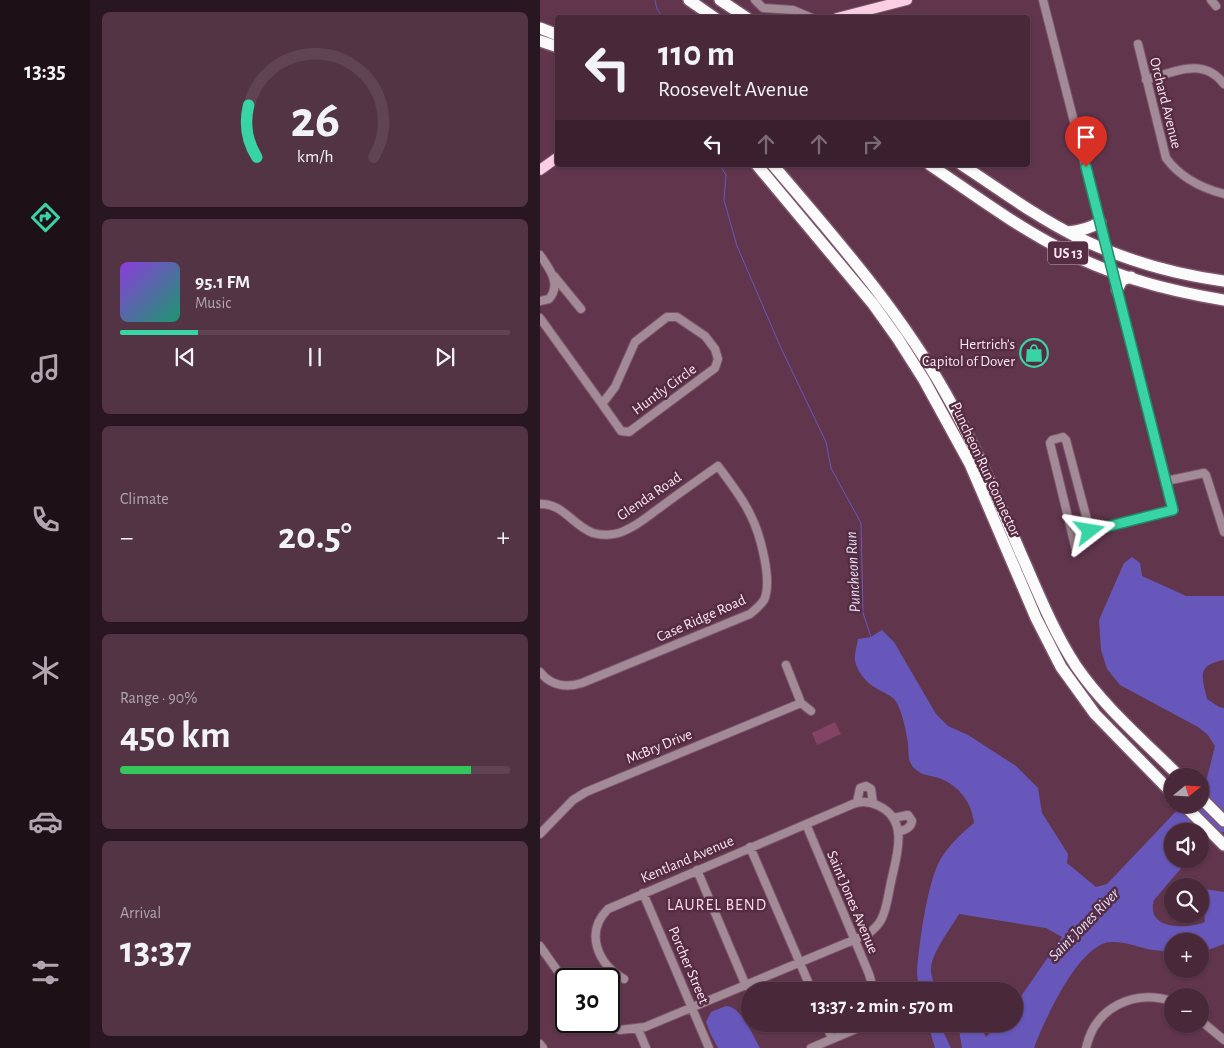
<!DOCTYPE html>
<meta charset="utf-8">
<style>
body{margin:0;font-family:"Alegreya Sans",sans-serif;background:#533445;color:#f1f3f6;height:100vh;display:flex;flex-direction:column;font-size:19px;white-space:nowrap}
*{box-sizing:border-box;margin:0}
p{font-size:16px;color:#b1a6af}
.icon{flex:none;width:28px;height:28px;fill:none;stroke:currentColor;stroke-width:2;stroke-linecap:round;stroke-linejoin:round}
.map{position:relative;flex:1;overflow:hidden}
.panel{display:flex;flex-direction:column;gap:12px;padding:12px;background:#281620;width:450px}
.panel>*{flex:none}
.guide{position:absolute;left:15px;top:15px;width:475px;height:152px;border-radius:5px;box-shadow:0 1px 4px #0004,0 0 0 1px #614454;background:#49283a;color:#f1f3f6;overflow:hidden}
.needle{width:32px;rotate:72deg}
.tools{position:absolute;left:624px;top:768px;display:grid;gap:10px}
.tools a{display:grid;place-items:center;width:45px;height:45px;border-radius:50%;background:#49283a;box-shadow:0 1px 4px #0004,0 0 0 1px #614454;font-size:25px}
.speed{position:absolute;left:15px;top:968px;display:flex;gap:10px;font-size:25px;font-weight:700;text-align:center}
.speed>*{display:grid;place-content:center;width:65px;height:65px;border-radius:50%;background:#49283a;box-shadow:0 1px 4px #0004,0 0 0 1px #614454;line-height:1}
.speed .limit{border:2px solid #111;border-radius:8px;background:#fff;color:#111}
.pin{position:absolute;display:grid;place-items:center;width:42px;height:42px;color:#fff;margin:-51px -21px;border-radius:50% 50% 50% 0;rotate:-45deg;box-shadow:0 0 5px #0007}
.pin .icon{rotate:45deg}
.me{position:absolute;width:55px;margin:-28px;rotate:76deg;stroke-linejoin:round;filter:drop-shadow(0 0 4px #0008)}
.turn{display:flex;align-items:center;gap:18px;height:105px;padding:0 20px;font-size:22px}
.turn .icon{width:65px;height:65px;stroke-width:2.5}
.turn b{display:block;font-size:35px;line-height:42px}
.lanes{display:flex;align-items:center;height:48px;padding:0 20px;background:#0003;justify-content:center;gap:25px;direction:ltr}
.lanes .off{opacity:.35}
.big{font-size:38px;font-weight:600;line-height:1.1}
.panel .tile{flex:1;display:flex;flex-direction:column;justify-content:center;gap:8px;min-width:0;padding:0 18px;border-radius:8px;background:#533445}
.panel .dial{align-items:center;gap:0}
.dial svg{height:130px;overflow:visible;fill:none;stroke:#614454;stroke-width:7;stroke-linecap:round;text-anchor:middle}
.dial text{fill:#f1f3f6;stroke:none}
.song{display:flex;align-items:center;gap:15px}
.cover{width:60px;height:60px;border-radius:8px;background:linear-gradient(135deg,hsl(270 70% 55%),hsl(160 70% 35%))}
.played{height:5px;border-radius:2px;background:linear-gradient(90deg,#39d4a5 20%,#614454 20%)}
.keys{display:flex;justify-content:space-around;direction:ltr}
.heat{display:flex;justify-content:space-between;align-items:center;font-size:28px;direction:ltr}
.charge{height:8px;border-radius:4px;background:linear-gradient(90deg,#34c759 90%,#614454 0)}
.trip{position:absolute;left:201px;top:982px;width:282px;height:50px;border-radius:25px;background:#49283a;box-shadow:0 1px 4px #0004,0 0 0 1px #614454;font-weight:600;line-height:50px;text-align:center}
main{display:flex;flex:1;min-height:0}
.tab-bar{display:flex;flex-direction:column;width:90px;justify-content:space-around;align-items:center;background:#1d1017;color:#b1a6af}
.tab-bar .icon{width:35px;height:35px}
.tab-bar .on{color:#39d4a5}
.tab-bar b{font-size:22px;color:#f1f3f6}
.map>svg:first-child{display:block}
.green{fill:#824365}
.water{fill:#6857ba}
.lines{fill:none;stroke-linecap:round;stroke-linejoin:round}
.stream{stroke:#6857ba;stroke-width:1}
.minor-casing{stroke:#7d566b;stroke-width:10}
.major-casing{stroke:#7d566b;stroke-width:12}
.highway-casing{stroke:#7d566b;stroke-width:14}
.minor{stroke:#a28b96;stroke-width:8}
.major{stroke:#fccee4;stroke-width:10}
.highway{stroke:#fbfbfb;stroke-width:11}
.route-casing{stroke:#258a6b;stroke-width:12}
.route{stroke:#39d4a5;stroke-width:9}
.labels{text-anchor:middle;stroke-width:5;stroke-linejoin:round;paint-order:stroke}
.shield{fill:#552c42;stroke:#caaebc;stroke-width:1}
.shield-label{font-size:14px;font-weight:bold;fill:#fce6f1}
.street-label{font-size:15px;fill:#fce6f1;stroke:#552c42}
.poi-label{font-size:15px;fill:#fce6f1;stroke:#552c42;text-anchor:end}
.water-label{font-size:16px;font-style:italic;fill:#e0dffa;stroke:#552c42}
.neighbourhood-label{font-size:16px;letter-spacing:1px;fill:#f9d9e8;stroke:#552c42}
</style>
<main>
<nav class="tab-bar">
<b>13:35</b>
<svg class="icon on" aria-label="directions" viewBox="0 0 24 24"><path d="M12 3l9 9-9 9-9-9zM9 14v-3h6M13 9l2 2-2 2"/></svg>
<svg class="icon" aria-label="music" viewBox="0 0 24 24"><path d="M9 18V5l10-2v13"/><circle cx="6" cy="18" r="3"/><circle cx="16" cy="16" r="3"/></svg>
<svg class="icon" aria-label="phone" viewBox="0 0 24 24"><path d="M5 4h4l2 5-3 2q2 4 5 5l2-3 5 2v4C11 20 4 13 5 4z"/></svg>
<svg class="icon" aria-label="climate" viewBox="0 0 24 24"><path d="M12 3v18M4 7l16 10M4 17L20 7"/></svg>
<svg class="icon" aria-label="car" viewBox="0 0 24 24"><path d="M5 17H2v-5l4-1 3-4h7l3 4 3 1v5h-3M9 17h6M6 11h13"/><circle cx="7" cy="17" r="2"/><circle cx="17" cy="17" r="2"/></svg>
<svg class="icon" aria-label="filters" viewBox="0 0 24 24"><path d="M4 7h16M4 17h16"/><circle cx="9" cy="7" r="2"/><circle cx="15" cy="17" r="2"/></svg>
</nav>
<section class="panel">
<div class="tile dial"><svg viewBox="0 0 100 80">
<path d="M14 69A42 42 0 1 1 86 69"/>
<path d="M14 69A42 42 0 0 1 9 37" stroke="#39d4a5"/>
<text x="50" y="56" font-size="32" font-weight="700">26</text>
<text x="50" y="72" font-size="11">km/h</text>
</svg></div>
<div class="tile">
<div class="song"><i class="cover"></i><div><b>95.1 FM</b><p>Music</p></div></div>
<div class="played"></div>
<div class="keys"><svg class="icon" aria-label="previous" viewBox="0 0 24 24"><path d="M18 5L8 12l10 7zM5 5v14"/></svg><svg class="icon" aria-label="pause" viewBox="0 0 24 24"><path d="M8 5v14M16 5v14"/></svg><svg class="icon" aria-label="next" viewBox="0 0 24 24"><path d="M6 5l10 7-10 7zM19 5v14"/></svg></div>
</div>
<div class="tile"><p>Climate</p>
<div class="heat"><a>−</a><b class="big">20.5°</b><a>+</a></div>
</div>
<div class="tile"><p>Range · 90%</p><b class="big">450 km</b><div class="charge"></div></div>
<div class="tile"><p>Arrival</p><b class="big">13:37</b></div>
</section>
<div class="map">
<svg width="684" height="1048" viewBox="0 0 684 1048">
<rect width="100%" height="100%" fill="#61364d"/>
<!-- green -->
<path class="green" d="M295,722L301,734L277,745L272,733Z"/>
<!-- water -->
<path class="water" d="M592,557L600,563L602,576L646,596H684V660C656,665 662,677 667,699L679,707L684,708V832C674,834 667,839 660,846V831H632V859H649L614,900C605,931 648,929 665,922L663,895L665,889L684,892V944L668,950H660V941H632V951C626,951 619,951 613,950C600,948 585,941 571,942C539,943 504,1021 494,1048H422L418,1024H439L446,1037L459,1024H475V1005L522,937L506,928L419,914C411,928 392,952 391,968C390,977 396,982 393,991H380C379,985 377,978 377,972C379,944 387,884 400,860C409,845 421,834 434,823C432,801 416,782 395,777C387,775 381,775 374,768C367,760 369,754 368,744C367,734 362,712 357,703C353,695 343,693 336,688C327,684 317,671 315,661C314,654 317,646 318,639L331,637L342,630L354,642L396,714L408,726L428,735L476,766L498,788L502,813L528,854L527,863L556,887L567,884L643,804H660V786L667,778L675,746L668,735L658,727L580,685L567,669L561,650L559,620L584,563Z
M186,1006C201,1006 213,1036 220,1048H178L171,1035L166,1022L171,1012Z
M388,1024H404L402,1029L411,1048H395Z"/>
<g class="lines">
<!-- stream -->
<path class="stream" d="M115,0L117,9L123,18
M180,165L186,175L184,200L197,246L241,348L286,442L291,468L321,523L323,613L331,637"/>
<defs>
<path id="minor" d="M215,0L223,8L253,10L272,18
M503,0L633,510L533,535
M671,0L676,6
M598,44L626,158C640,177 661,188 684,194
M606,80C634,72 663,56 684,84
M0,255C9,268 22,284 9,299L0,301
M14,276L41,309
M127,317H137L165,336L175,349L178,359L175,368L89,432L81,431L62,404L75,387L95,342Z
M0,318L62,404
M626,481L664,473L666,475L684,532
M0,504C23,503 32,525 53,533C63,536 77,535 86,530C98,525 108,516 118,509C138,494 158,480 178,466C189,481 202,497 210,514C220,533 233,581 224,600C220,606 215,610 210,614L42,683C27,688 11,686 0,672
M536,550L510,443L512,440L523,437L526,440L550,531
M246,665L261,703L271,711
M317,802L320,788L326,786L331,789L333,803
M353,818L368,815L372,821C371,828 365,830 358,832
M266,824L329,974L334,991
M0,834L33,800L46,792L261,703
M210,847L272,991
M157,870L206,986
M103,893L169,1048
M0,946L26,983
M660,1020L684,1040
M58,1021L80,1030L105,1027L328,934C333,930 338,926 341,920C347,909 348,895 351,882C356,857 370,821 339,806C331,802 321,801 313,804L68,909C44,933 58,964 84,979
M286,1024L292,1039
M98,1029L106,1048
M0,1044L3,1048
M271,1048L316,1029L324,1024
M546,1048C555,1007 594,989 632,1001"/>
<path id="major" d="M297,18L367,0
M0,170L18,157"/>
<path id="highway" d="M149,0L175,18
M180,0L207,18
M0,28L18,35
M0,41L18,47
M217,165L333,304L358,339L384,380L430,464L496,618L521,667L555,714L632,793
M233,165C295,238 359,310 406,394C435,445 458,500 481,554C498,592 513,631 536,666C564,707 604,741 639,776
M390,165C433,194 476,226 521,249C571,276 629,291 684,300
M422,165C459,189 495,216 535,236C581,259 633,274 684,281
M528,232C540,231 549,229 560,222
M577,290L582,280L591,277
M660,797L684,821
M643,804L684,845"/>
</defs>
<!-- minor casing -->
<use href="#minor" class="minor-casing"/>
<!-- major casing -->
<use href="#major" class="major-casing"/>
<!-- highway casing -->
<use href="#highway" class="highway-casing"/>
<!-- minor -->
<use href="#minor" class="minor"/>
<!-- major -->
<use href="#major" class="major"/>
<!-- highway -->
<use href="#highway" class="highway"/>
</g>
<g class="lines">
<defs>
<path id="route" d="M546,167L633,510L550,531"/>
</defs>
<!-- route casing -->
<use href="#route" class="route-casing"/>
<!-- route -->
<use href="#route" class="route"/>
</g>
<!-- icons -->
<defs>
<symbol id="shop-ring" viewBox="-11 -11 22 22"><circle r="9.5" fill="#552c42" stroke="#39d4a5" stroke-width="1.5"/><path d="M-5-2.5h2.3a2.7 3.5 0 0 1 5.4 0H5L5.5 6h-11ZM-1.5-2.5h3a1.5 2.3 0 0 0-3 0Z" fill="#39d4a5"/></symbol>
</defs>
<g fill-rule="evenodd">
<use href="#shop-ring" x="478" y="337" width="32" height="32"/>
</g>
<g class="labels">
<!-- shield labels -->
<rect class="shield" x="508" y="241.5" width="40" height="23" rx="4"/>
<g class="shield-label">
<text x="528" y="258">US 13</text>
</g>
<!-- street labels -->
<g class="street-label">
<text transform="translate(626 103) rotate(76)" y="5">Orchard Avenue</text>
<text transform="translate(124 389) rotate(-36)" y="5">Huntly Circle</text>
<text transform="translate(446 469) rotate(65)" y="5">Puncheon Run Connector</text>
<text transform="translate(109 496) rotate(-34)" y="5">Glenda Road</text>
<text transform="translate(161 618) rotate(-24)" y="5">Case Ridge Road</text>
<text transform="translate(119 746) rotate(-22)" y="5">McBry Drive</text>
<text transform="translate(147 859) rotate(-23)" y="5">Kentland Avenue</text>
<text transform="translate(313 902) rotate(67)" y="5">Saint Jones Avenue</text>
<text transform="translate(149 965) rotate(67)" y="5">Porcher Street</text>
</g>
<!-- poi labels -->
<g class="poi-label">
<text x="475" y="349">Hertrich’s<tspan x="475" dy="17">Capitol of Dover</tspan></text>
</g>
<!-- water labels -->
<g class="water-label">
<text transform="translate(312 572) rotate(-93)" y="6">Puncheon Run</text>
<text transform="translate(543 924) rotate(-46)" y="6">Saint Jones River</text>
</g>
<!-- neighbourhood labels -->
<g class="neighbourhood-label">
<text x="177" y="910">LAUREL BEND</text>
</g>
</g>
</svg>
<div class="tools">
<a><svg class="needle" viewBox="-14 -14 28 28"><path d="M0-13l5 13h-10z" fill="#e53935"/><path d="M0 13l5-13h-10z" fill="#b1a6af"/></svg></a>
<a><svg class="icon" aria-label="sound" viewBox="0 0 24 24"><path d="M4 9h4l5-4v14l-5-4H4zM17 9q2 3 0 6"/></svg></a>
<a><svg class="icon" aria-label="search" viewBox="0 0 24 24"><circle cx="10" cy="10" r="6"/><path d="M15 15l6 6"/></svg></a>
<a>+</a>
<a>−</a>
</div>
<div class="speed"><div class="limit">30</div></div>
<div class="pin" style="left:546px;top:167px;background:#d93025"><svg class="icon" aria-label="arrive" viewBox="0 0 24 24"><path d="M6 21V4h12l-3 4 3 4H6"/></svg></div>
<svg class="me" style="left:550px;top:531px" viewBox="-20 -20 40 40"><path d="M0-17L14 15 0 8-14 15z" fill="#39d4a5" stroke="#fff" stroke-width="4"/></svg>
<div class="trip">13:37 · 2 min · 570 m</div>
<div class="guide">
<div class="turn"><svg class="icon" aria-label="left" viewBox="0 0 24 24"><path d="M17 20v-9H6M10 6l-5 5 5 5"/></svg><div><b>110 m</b>Roosevelt Avenue</div></div>
<div class="lanes"><svg class="icon" aria-label="left" viewBox="0 0 24 24"><path d="M17 20v-9H6M10 6l-5 5 5 5"/></svg><svg class="icon off" aria-label="ahead" viewBox="0 0 24 24"><path d="M12 20V5M6 11l6-6 6 6"/></svg><svg class="icon off" aria-label="ahead" viewBox="0 0 24 24"><path d="M12 20V5M6 11l6-6 6 6"/></svg><svg class="icon off" aria-label="right" viewBox="0 0 24 24"><path d="M7 20v-9h11M14 6l5 5-5 5"/></svg></div>
</div>
</div>
</main>
